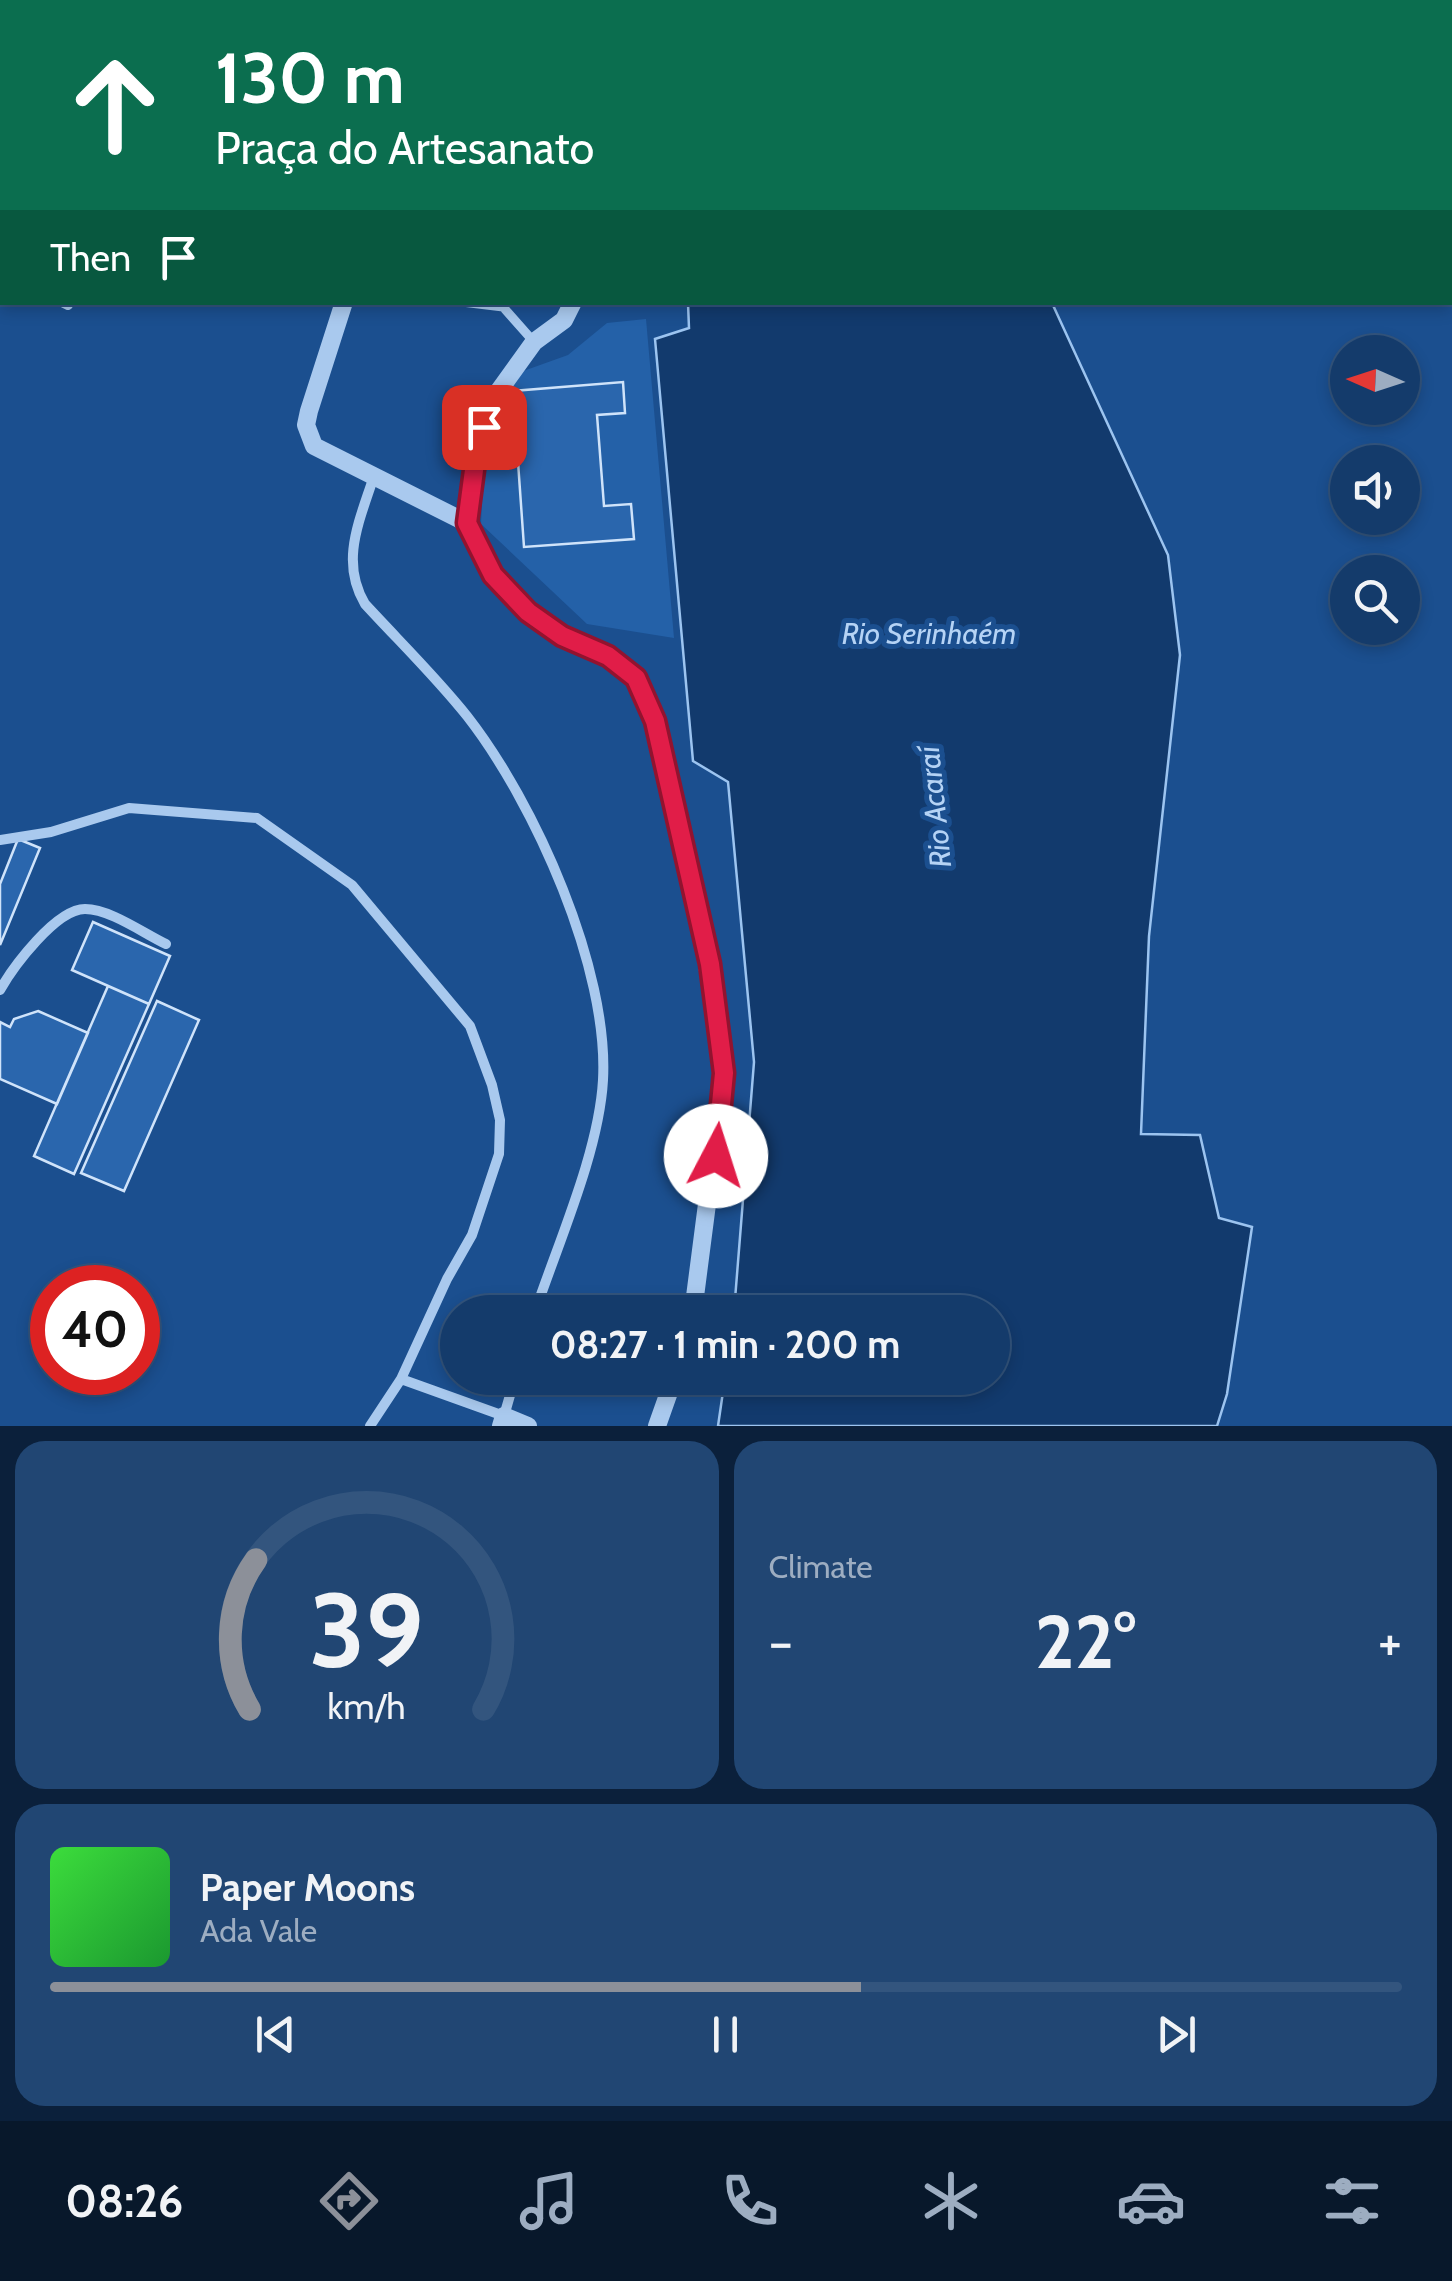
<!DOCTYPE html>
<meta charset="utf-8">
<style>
body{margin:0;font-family:Cabin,sans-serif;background:#214673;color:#f1f3f6;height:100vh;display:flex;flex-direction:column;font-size:38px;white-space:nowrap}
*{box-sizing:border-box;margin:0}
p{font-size:32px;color:#9dadc1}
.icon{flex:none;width:55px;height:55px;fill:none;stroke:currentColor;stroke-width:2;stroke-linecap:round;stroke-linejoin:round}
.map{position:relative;height:1426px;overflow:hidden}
.sheet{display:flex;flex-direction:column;gap:15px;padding:15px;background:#0b203b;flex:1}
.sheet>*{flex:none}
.hud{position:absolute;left:0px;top:0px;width:1452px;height:305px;box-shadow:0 5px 15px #0003,0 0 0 2px #33557e;background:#0b6e4f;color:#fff;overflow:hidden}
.needle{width:65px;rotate:273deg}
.tools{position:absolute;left:1330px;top:335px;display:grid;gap:20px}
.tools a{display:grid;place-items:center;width:90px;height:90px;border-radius:50%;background:#143b6b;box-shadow:0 5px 15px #0003,0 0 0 2px #33557e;font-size:50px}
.speed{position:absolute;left:30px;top:1265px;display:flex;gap:20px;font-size:50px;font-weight:700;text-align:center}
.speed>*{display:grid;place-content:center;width:130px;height:130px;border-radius:50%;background:#143b6b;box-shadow:0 5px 15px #0003,0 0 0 2px #33557e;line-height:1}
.speed .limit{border:15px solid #d22;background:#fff;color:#111}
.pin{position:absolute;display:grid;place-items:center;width:85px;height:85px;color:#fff;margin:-42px;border-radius:20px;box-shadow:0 5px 15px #0006}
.me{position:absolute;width:110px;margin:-55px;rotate:5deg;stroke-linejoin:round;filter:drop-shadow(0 0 8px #0008)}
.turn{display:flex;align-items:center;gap:35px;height:210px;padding:0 50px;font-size:45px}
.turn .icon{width:130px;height:130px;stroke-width:2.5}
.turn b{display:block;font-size:70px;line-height:85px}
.then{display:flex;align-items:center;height:95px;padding:0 50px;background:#0003;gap:20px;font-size:38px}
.big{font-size:75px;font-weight:800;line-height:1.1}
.sheet .tile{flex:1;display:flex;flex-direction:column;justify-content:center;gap:15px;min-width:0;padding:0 35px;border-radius:30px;background:#214673}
.sheet .dial{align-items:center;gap:0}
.dial svg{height:260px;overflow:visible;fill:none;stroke:#33557e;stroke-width:7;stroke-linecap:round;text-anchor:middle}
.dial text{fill:#f1f3f6;stroke:none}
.song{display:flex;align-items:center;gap:30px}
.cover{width:120px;height:120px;border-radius:15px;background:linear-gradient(135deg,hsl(120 70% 55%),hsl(130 70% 35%))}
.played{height:10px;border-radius:5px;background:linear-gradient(90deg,#8c9099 60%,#33557e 60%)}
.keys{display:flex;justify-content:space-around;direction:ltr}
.heat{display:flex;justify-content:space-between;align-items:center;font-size:55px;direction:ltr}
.sheet .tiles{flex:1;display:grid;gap:15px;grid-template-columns:1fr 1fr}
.tile:last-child{grid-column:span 2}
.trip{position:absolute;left:440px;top:1295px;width:570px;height:100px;border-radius:50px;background:#143b6b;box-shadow:0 5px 15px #0003,0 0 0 2px #33557e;font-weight:800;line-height:100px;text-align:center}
.menu{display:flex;height:160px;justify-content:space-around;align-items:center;background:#08182b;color:#9dadc1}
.menu .icon{width:70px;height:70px}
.menu .selected{color:#8c9099}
.menu b{font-size:45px;color:#f1f3f6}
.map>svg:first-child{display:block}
.green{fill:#2461a8}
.water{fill:#123a6d;stroke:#9cc4f0;stroke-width:2.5}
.building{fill:#2a66ad;stroke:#cfe3fa;stroke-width:2.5}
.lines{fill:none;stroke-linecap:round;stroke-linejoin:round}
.path{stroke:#a9c9ee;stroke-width:5;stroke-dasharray:5 8;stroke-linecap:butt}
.pedestrian{stroke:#a9c9ee;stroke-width:9}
.minor{stroke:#a9c9ee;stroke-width:10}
.tertiary{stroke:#a9c9ee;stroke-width:18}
.route-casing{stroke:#92132f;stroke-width:25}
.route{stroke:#e11d48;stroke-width:18}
.labels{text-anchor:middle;stroke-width:10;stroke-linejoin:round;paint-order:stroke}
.water-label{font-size:30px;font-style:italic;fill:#b5d3f5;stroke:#1b4f8f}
</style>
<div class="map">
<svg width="1452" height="1426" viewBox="0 0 1452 1426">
<rect width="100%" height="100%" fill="#1b4f8f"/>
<!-- green -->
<path class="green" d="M646,319L674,638L587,624L481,524L483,479L515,374L568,355L607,323Z"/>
<!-- water -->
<path class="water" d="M543,0H980V2H545Z
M688,303H1052L1168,555L1180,655L1149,936L1141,1134L1200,1135L1219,1218L1252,1227L1227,1394L1217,1426H718L725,1378H992V1312H734L754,1062L728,782L693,761L655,339L689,328Z"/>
<!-- building -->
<path class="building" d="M987,0H1238L1239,2H988Z
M623,382L625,413L597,415L604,506L631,504L634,539L524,547L513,391Z
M18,839L40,848L0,945V884Z
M93,922L170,956L149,1004L72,970Z
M108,986L149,1004L74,1174L34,1156Z
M157,1001L199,1020L124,1191L81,1173Z
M38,1011L88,1033L57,1104L0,1079V1022L10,1027L14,1019Z"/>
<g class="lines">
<!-- path -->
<path class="path" d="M787,302L788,306"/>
<!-- pedestrian -->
<path class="pedestrian" d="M462,302L503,307L534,342"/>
<!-- minor -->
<path class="minor" d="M63,0L68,2
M1362,0L1366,2
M411,2L414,0
M1450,109L1452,112
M0,279L2,280
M62,302L68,305
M373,479C359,522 340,562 365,604C399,641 436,677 467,716C535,803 609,969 603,1080C599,1152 558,1243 535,1312
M0,840L51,832L129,808L257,818L352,885L470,1026L492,1085L500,1120L499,1154L472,1235L447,1279L401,1379L370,1426
M0,990C13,967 56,909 85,909C110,909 143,933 166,944
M401,1379L504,1416L515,1378"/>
<!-- tertiary -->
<path class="tertiary" d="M280,0L282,2
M506,0L507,2
M344,302L309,411L306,425L314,446L467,523
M573,302L564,320L534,342L493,399L476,455L467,523L493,575L528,611L562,636L608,655L635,678L655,721L694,881L724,1073L693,1312
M501,1426L504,1416L528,1426
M657,1426L674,1378"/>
</g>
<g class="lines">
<defs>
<path id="route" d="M484,427L476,455L467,523L493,575L528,612L562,636L608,656L636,678L655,721L710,964L724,1073L716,1156"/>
</defs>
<!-- route casing -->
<use href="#route" class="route-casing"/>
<!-- route -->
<use href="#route" class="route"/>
</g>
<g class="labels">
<!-- water labels -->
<g class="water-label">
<text x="929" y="644">Rio Serinhaém</text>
<text transform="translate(935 807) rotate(-96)" y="10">Rio Acaraí</text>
</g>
</g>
</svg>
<div class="tools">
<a><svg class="needle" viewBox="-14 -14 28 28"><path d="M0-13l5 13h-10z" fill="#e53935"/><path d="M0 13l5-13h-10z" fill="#9dadc1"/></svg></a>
<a><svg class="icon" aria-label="sound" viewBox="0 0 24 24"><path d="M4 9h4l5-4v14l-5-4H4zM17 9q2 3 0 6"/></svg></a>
<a><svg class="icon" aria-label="search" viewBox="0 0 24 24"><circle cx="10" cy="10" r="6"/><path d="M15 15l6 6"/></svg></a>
</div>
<div class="speed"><div class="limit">40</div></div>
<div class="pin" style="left:484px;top:427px;background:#d93025"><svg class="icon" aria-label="arrive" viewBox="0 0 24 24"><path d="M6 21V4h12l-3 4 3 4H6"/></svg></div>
<svg class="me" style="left:716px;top:1156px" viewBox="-20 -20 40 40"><circle r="19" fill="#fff"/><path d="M0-13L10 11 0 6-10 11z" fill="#e11d48"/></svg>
<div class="trip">08:27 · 1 min · 200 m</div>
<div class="hud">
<div class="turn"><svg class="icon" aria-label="ahead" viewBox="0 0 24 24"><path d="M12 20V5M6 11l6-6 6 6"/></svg><div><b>130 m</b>Praça do Artesanato</div></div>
<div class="then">Then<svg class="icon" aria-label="arrive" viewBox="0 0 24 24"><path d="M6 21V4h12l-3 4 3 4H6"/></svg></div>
</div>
</div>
<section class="sheet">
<div class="tiles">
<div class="tile dial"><svg viewBox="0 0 100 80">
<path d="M14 69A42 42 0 1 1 86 69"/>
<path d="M14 69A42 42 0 0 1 16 23" stroke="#8c9099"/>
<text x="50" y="56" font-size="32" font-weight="700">39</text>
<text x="50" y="72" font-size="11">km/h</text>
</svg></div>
<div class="tile"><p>Climate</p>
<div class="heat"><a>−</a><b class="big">22°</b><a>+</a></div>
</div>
<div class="tile">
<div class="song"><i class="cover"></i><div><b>Paper Moons</b><p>Ada Vale</p></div></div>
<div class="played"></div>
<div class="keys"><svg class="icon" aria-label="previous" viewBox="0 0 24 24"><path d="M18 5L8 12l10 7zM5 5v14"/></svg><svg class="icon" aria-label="pause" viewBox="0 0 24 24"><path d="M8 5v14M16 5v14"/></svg><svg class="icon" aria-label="next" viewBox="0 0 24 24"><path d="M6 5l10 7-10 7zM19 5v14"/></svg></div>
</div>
</div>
</section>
<nav class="menu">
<b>08:26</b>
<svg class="icon selected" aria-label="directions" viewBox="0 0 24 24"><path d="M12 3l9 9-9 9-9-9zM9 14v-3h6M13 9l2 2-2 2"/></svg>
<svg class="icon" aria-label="music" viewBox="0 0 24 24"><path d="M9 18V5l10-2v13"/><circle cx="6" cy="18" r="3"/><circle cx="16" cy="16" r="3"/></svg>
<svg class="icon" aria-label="phone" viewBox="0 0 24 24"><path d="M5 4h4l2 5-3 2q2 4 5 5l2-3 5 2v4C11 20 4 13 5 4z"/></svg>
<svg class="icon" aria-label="climate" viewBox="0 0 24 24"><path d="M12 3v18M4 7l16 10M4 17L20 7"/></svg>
<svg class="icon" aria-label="car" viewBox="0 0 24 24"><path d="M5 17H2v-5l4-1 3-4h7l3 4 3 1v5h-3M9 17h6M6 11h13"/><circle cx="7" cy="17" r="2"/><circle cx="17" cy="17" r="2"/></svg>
<svg class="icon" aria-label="filters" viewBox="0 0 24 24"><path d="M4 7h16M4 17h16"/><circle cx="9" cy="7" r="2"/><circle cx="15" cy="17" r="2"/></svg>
</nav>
